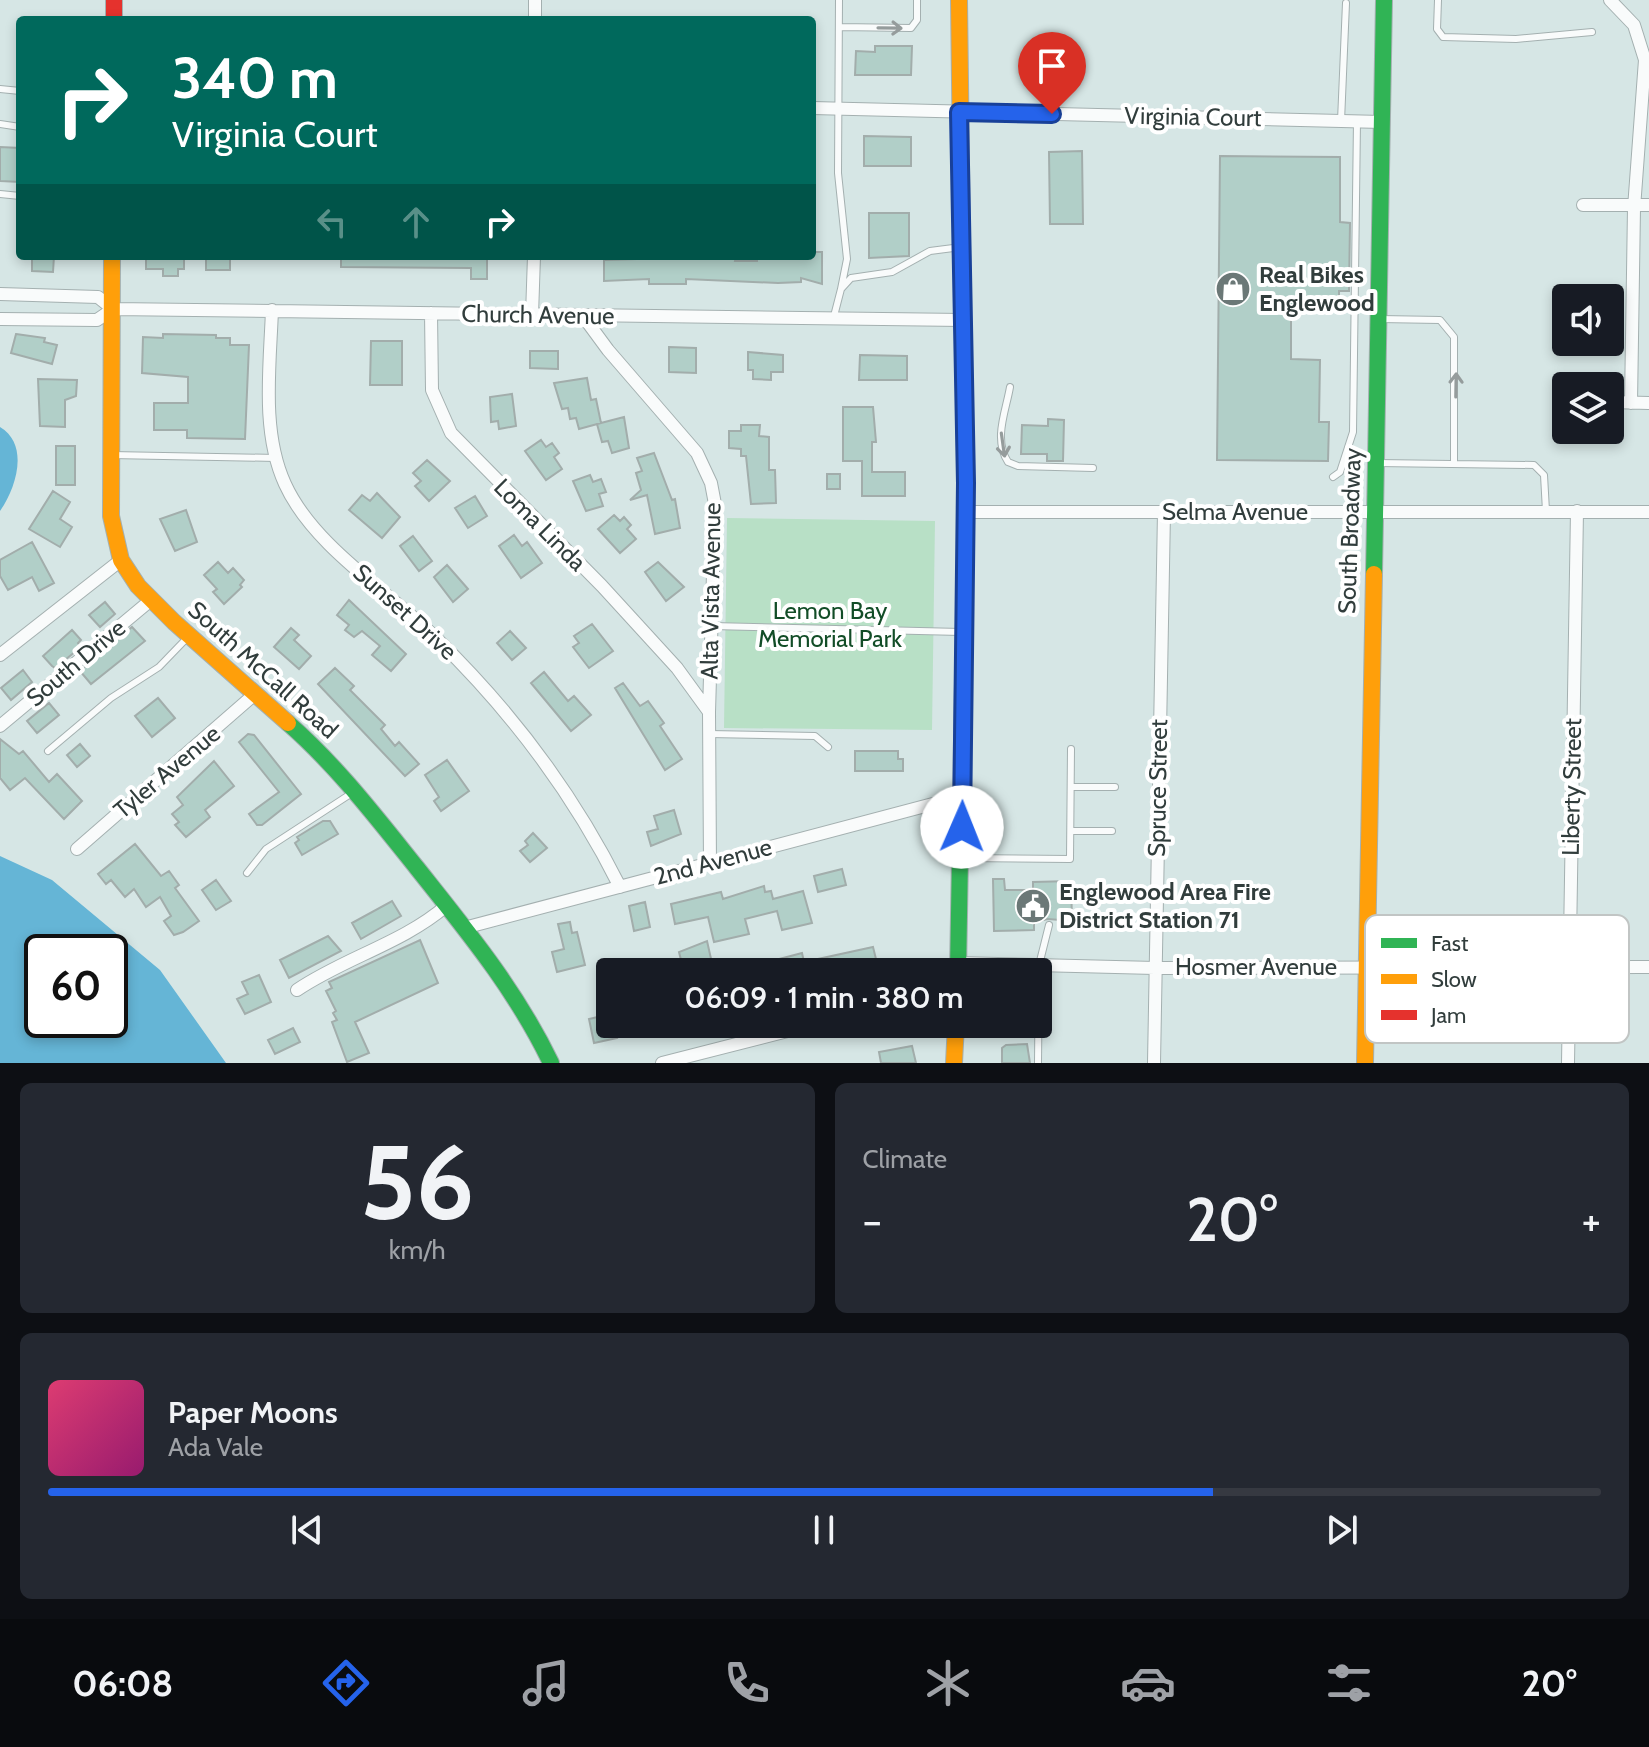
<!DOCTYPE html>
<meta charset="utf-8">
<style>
body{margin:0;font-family:Cabin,sans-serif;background:#242831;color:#f1f3f6;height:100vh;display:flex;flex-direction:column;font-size:30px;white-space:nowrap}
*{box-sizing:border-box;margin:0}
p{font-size:26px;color:#9ea1a6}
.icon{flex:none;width:44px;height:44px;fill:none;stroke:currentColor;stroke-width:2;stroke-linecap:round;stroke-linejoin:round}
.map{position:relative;height:1063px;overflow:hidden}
.details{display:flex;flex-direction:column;gap:20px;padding:20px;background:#0d0f14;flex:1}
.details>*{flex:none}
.banner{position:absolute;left:16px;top:16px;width:800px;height:244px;border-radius:8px;box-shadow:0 4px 12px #0003;background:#00695c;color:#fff;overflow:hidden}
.controls{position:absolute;left:1552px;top:284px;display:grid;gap:16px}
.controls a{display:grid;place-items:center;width:72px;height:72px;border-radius:8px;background:#171b24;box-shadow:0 4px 12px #0003;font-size:40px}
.speed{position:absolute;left:24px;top:934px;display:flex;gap:16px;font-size:40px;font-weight:700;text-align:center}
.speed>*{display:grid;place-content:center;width:104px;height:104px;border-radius:50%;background:#171b24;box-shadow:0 4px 12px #0003;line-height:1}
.speed .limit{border:4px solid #111;border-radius:12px;background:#fff;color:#111}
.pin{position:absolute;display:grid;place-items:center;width:68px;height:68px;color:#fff;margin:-82px -34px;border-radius:50% 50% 50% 0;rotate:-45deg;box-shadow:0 0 8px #0007}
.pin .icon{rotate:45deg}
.me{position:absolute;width:88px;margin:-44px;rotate:1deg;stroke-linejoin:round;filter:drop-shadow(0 0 6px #0008)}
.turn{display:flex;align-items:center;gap:28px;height:168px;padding:0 24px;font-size:36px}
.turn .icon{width:104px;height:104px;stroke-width:2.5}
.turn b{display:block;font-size:56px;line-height:68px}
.lanes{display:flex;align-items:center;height:76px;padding:0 24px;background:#0003;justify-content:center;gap:40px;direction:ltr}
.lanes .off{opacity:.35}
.big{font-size:60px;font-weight:600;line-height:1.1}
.details .tile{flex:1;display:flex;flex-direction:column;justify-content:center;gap:12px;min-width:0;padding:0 28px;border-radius:12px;background:#242831}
.details .dial{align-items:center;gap:0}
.dial b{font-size:104px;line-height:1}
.song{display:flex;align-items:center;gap:24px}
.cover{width:96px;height:96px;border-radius:12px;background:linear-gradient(135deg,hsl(340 70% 55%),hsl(320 70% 35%))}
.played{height:8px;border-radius:4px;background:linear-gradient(90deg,#2563eb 75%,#363941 75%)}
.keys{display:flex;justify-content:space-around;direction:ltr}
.heat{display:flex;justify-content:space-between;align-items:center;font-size:44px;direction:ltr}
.details .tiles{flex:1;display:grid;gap:20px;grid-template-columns:1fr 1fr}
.tile:last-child{grid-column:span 2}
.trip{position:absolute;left:596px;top:958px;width:456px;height:80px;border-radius:8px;background:#171b24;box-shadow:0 4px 12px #0003;font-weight:600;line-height:80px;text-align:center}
.menu{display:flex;height:128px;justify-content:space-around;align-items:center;background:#090b0e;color:#9ea1a6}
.menu .icon{width:56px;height:56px}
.menu .active{color:#2563eb}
.menu b{font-size:36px;color:#f1f3f6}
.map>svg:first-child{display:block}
.green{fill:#b8e0c6}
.water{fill:#65b5d6;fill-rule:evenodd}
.building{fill:#b1cfc8;stroke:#a2adab;stroke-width:2}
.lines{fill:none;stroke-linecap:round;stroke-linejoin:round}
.lane-casing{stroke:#a4b0b0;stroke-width:8}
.street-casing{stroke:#a4b0b0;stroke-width:14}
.fast-casing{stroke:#a4b0b0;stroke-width:18}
.slow-casing{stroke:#a4b0b0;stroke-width:18}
.jam-casing{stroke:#a4b0b0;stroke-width:18}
.lane{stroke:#f9fbfb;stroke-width:6}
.street{stroke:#f9fbfb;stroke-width:12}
.fast{stroke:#30b455;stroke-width:16}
.slow{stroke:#ff9f0a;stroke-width:16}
.jam{stroke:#e5322d;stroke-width:16}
.oneway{stroke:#959c9c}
.route-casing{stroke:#184099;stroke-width:20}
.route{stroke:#2563eb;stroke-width:14}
.labels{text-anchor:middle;stroke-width:8;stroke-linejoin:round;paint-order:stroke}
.street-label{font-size:24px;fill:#313d3c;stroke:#fff}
.poi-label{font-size:24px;font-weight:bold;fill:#313d3c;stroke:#fff;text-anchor:start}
.park-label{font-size:24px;fill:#124d27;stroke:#fff}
.key{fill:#fff;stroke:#c1c5c4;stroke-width:2}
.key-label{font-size:22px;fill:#313d3c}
</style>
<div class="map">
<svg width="1649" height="1063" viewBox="0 0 1649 1063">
<rect width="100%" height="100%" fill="#d6e6e5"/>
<!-- green -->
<path class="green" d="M727,518L935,521L932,730L724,728Z"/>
<!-- water -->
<path class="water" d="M0,427C30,445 16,488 0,511Z
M0,856L52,880L160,970L226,1063H0ZM42,952H110V1020H42Z"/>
<!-- building -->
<path class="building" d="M875,46H912L911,75H855L856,51L875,52Z
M864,136L911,137V166H864Z
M0,147L20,148V182L0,181Z
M1082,151L1083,224H1050L1049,152Z
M1220,156L1340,157V222L1350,223L1349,291H1339V310H1291V359L1320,360L1319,422H1329L1328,461L1217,460Z
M869,213H909V256L869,258Z
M812,252H822V284L801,278V282L778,283L686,279V284H649V279L604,281V260L736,256L735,261H757V256H812Z
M32,256H54L53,272L32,271Z
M146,256H184V269H178V276H163V269H146Z
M206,256H230V270H206Z
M341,256H487V279H471V268L341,267Z
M16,334L45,338L44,342L57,345L52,364L11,353Z
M163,334L216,335V338H230V345H249L245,439L187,438V430H154V403H188V377L142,373L143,337L163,338Z
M371,341H402V385H370Z
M669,347L696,348V373L669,372Z
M530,351H558V369L530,368Z
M748,352L783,355V372H771V380L753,379V370H748Z
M860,355L907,356V380H859Z
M587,378L591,400L596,399L601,423L579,429L576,418L570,419L568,408L562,409L554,383Z
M38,379L77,380L76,396L65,400V427L40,426Z
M512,394L516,426L499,429L498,421L491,422L490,397Z
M843,407H873L876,442H872V472H905V496H862V461H843Z
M624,417L629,448L612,453L608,441L602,442L597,424Z
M1048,419L1064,420L1063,461H1047V454H1021L1022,425L1048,426Z
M741,425H760L759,436L769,437V470H775L776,503L751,504L746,456H741V449L729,448V431H741Z
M541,440L546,447L552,443L559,453L554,457L562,469L546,480L525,451Z
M56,446H75V485H56Z
M654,453L672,500L675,499L680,528L655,534L647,495L630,500L641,490L636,473L642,471L637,458Z
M427,460L450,481L429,501L415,486L421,481L413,473Z
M827,474H840V489H827Z
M590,475L593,482L601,479L606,492L599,494L603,506L586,511L573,481Z
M53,491L70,502L60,519L72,527L60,547L29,529Z
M377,493L400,517L382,538L349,510L362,495L370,501Z
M475,496L487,516L468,528L455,508Z
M186,510L197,542L175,551L160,519Z
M614,515L620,521L624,517L631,525L627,529L636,539L620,553L598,529Z
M514,535L522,546L527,542L542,563L521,578L499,546Z
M413,536L432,561L419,571L400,546Z
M32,542L54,583L39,591L32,577L8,590L0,576V560Z
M218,562L228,573L233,568L244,580L240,585L242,587L224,604L213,592L217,589L204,575Z
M658,562L684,587L666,601L645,572Z
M447,565L468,589L453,602L434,577Z
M349,600L406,654L391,671L372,655L380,646L362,631L354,637L345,630L349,625L337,615Z
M105,602L115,614L100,627L89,615Z
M592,624L613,651L589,668L573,647L579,643L574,636Z
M132,627L145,641L91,684L80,671Z
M291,628L299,635L294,640L311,656L299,669L274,647Z
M72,630L81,640L78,643L81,647L55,668L52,666L43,656Z
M510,631L526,648L512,660L497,643Z
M335,668L354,686L350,690L385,725L381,729L395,746L399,742L419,764L405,776L318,684Z
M23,670L32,682L11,700L1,688Z
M544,672L568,701L574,696L591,715L571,731L531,683Z
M623,683L640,706L648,701L664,723L660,726L682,759L665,770L615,688Z
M158,698L175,718L152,737L135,716Z
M49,703L59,715L37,733L27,721Z
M248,734L254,735L301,794L262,825H257L249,814L279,792L239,742Z
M0,739L19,754L23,751L49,782L57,774L82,801L64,819L25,778L10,790L0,778Z
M80,744L90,756L77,767L67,755Z
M855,751H898V759H903V771H855Z
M447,760L469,791L441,811L434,801L439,797L425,775Z
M214,761L234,786L205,810L210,817L186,837L175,825L179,822L172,814L183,805L177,797Z
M674,810L681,834L651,846L647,832L658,829L654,816Z
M323,821H330L338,834L302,855L295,843L299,840L297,837Z
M533,833L547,848L530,862L520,851L528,845L525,841Z
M135,844L161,876L169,871L179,885L175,888L199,921L183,932L174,935L164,921L171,916L160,897L146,907L134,889L125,897L111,880L106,884L98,874Z
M842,869L846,885L818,892L814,876Z
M993,879H1004L1005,890H1033V882L1071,881L1072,921L1048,919L1034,922V930L994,931Z
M216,880L231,901L216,910L202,890Z
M764,886L765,892L771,891L773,899L803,891L812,923L782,930L777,911L745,919L749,934L714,942L708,917L675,924L671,904L721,892L723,899Z
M392,901L401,916L361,939L352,923Z
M645,902L650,927L634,931L629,906Z
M570,922L572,933L577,932L585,965L557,972L552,952L564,949L558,924Z
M328,936L341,951L289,978L280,960Z
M420,940L438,983L355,1022L369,1053L347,1062L332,1022L337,1020L333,1013L336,1011L326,991L332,988L329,982Z
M707,941L714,972H684L679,952Z
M873,947L878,967L858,972H767L764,963L802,953L804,962Z
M259,975L271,1002L245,1014L237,999L248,994L242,982Z
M602,1016L604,1024H613L617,1038L594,1043L589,1019Z
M293,1028L300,1042L275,1054L268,1040Z
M1027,1044L1030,1063H1002V1048L1006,1045Z
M912,1046L916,1063H881L879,1052Z"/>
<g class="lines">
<defs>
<path id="lane" d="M839,0L838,173L847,259L841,289
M1438,0L1437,29L1443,37L1516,39L1592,32
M839,27L911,28L917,20V0
M0,89L20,91
M1341,121L1346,3
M0,124L20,127
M0,194L20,196
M1380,319L1440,320L1454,337V463
M833,320L841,289L851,278L892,272L930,251L961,247
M1010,387C1006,411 993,439 1008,462L1018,466L1093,468
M111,455L276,458
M1377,463L1534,465L1544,475L1546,511
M1333,477L1340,472L1353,432L1357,121
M712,626L961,632
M709,734L815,736L828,747
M48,751L111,698L159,667L187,638
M1071,787H1115
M1071,831H1112
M962,858L1070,859L1071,749
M247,873L266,849L352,793
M1038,1063L1039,965L1049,925"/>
<path id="street" d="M1610,0L1634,25L1645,60L1634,208L1631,403
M535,20V0
M812,108L1382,122
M1583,205H1649
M0,294L98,297L113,309
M113,309L963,320
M272,310C270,366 261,432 285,484C313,546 389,592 437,639C512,712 573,793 620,887
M431,313L432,390L451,433L602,586L677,668L709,712
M532,315L534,256
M583,316L608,350L697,453L711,483L715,504L709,712L710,863
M0,319L97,320L113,309
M1610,402L1649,403
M966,512H1649
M0,655L121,560
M0,726L151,600
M77,849L256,693
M464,928L963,796
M958,963L1155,968L1649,967
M297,990C344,958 403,943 446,906
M662,1063L815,1024
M1154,1063L1164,512
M1568,1063L1577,511"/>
<path id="fast" d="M1374,574L1384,0
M288,723C337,766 376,817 417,868C467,931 516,990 551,1063
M958,972L966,512L963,327"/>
<path id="slow" d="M959,0L963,327
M112,256L111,516L121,560L138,586L174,622L288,723
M954,1063L956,1024
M1365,1063L1374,574"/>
<path id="jam" d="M114,0V20"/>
</defs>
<!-- lane casing -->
<use href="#lane" class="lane-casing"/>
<!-- street casing -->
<use href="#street" class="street-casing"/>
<!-- fast casing -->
<use href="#fast" class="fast-casing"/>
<!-- slow casing -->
<use href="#slow" class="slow-casing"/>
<!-- jam casing -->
<use href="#jam" class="jam-casing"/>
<!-- lane -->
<use href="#lane" class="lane"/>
<!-- street -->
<use href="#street" class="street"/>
<!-- fast -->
<use href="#fast" class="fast"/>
<!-- slow -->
<use href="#slow" class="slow"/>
<!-- jam -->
<use href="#jam" class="jam"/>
</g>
<!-- one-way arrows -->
<defs><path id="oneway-shaft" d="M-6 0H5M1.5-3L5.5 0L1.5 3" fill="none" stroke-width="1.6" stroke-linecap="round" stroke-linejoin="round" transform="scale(2)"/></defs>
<g class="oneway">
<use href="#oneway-shaft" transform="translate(890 28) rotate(1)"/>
<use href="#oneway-shaft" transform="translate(1456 385) rotate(-89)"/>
<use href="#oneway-shaft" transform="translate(1003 445) rotate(82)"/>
</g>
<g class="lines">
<defs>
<path id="route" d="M962,827L966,483L959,112L1052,114"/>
</defs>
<!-- route casing -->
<use href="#route" class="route-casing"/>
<!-- route -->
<use href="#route" class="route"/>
</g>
<!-- icons -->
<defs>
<symbol id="shop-disc" viewBox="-11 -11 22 22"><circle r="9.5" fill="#6b7877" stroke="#fff"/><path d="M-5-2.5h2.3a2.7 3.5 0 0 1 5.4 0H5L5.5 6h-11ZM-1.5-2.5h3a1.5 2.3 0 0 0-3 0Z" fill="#fff"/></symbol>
<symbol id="civic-disc" viewBox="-11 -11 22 22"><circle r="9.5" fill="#6b7877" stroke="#fff"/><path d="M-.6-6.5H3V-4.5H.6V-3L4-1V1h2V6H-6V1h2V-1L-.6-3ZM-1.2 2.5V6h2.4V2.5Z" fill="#fff"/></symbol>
</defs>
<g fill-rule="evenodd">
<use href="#shop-disc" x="1213" y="269" width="40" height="40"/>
<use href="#civic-disc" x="1013" y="886" width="40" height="40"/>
</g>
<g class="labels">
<!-- street labels -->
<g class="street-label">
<text transform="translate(1193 117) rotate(1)" y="8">Virginia Court</text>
<text transform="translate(538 315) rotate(1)" y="8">Church Avenue</text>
<text x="1235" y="520">Selma Avenue</text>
<text transform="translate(540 525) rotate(45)" y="8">Loma Linda</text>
<text transform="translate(1350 531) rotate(-88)" y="8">South Broadway</text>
<text transform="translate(711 591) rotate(-89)" y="8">Alta Vista Avenue</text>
<text transform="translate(405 612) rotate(42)" y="8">Sunset Drive</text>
<text transform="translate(76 663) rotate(-40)" y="8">South Drive</text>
<text transform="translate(263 670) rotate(42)" y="8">South McCall Road</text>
<text transform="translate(167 772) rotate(-40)" y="8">Tyler Avenue</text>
<text transform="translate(1572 787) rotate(-89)" y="8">Liberty Street</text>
<text transform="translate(1158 788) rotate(-89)" y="8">Spruce Street</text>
<text transform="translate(713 862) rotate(-15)" y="8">2nd Avenue</text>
<text x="1256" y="975">Hosmer Avenue</text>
</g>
<!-- poi labels -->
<g class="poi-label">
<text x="1259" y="283">Real Bikes<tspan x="1259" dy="28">Englewood</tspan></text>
<text x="1059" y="900">Englewood Area Fire<tspan x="1059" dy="28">District Station 71</tspan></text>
</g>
<!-- park labels -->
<g class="park-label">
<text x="830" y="619">Lemon Bay<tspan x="830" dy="28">Memorial Park</tspan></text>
</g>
</g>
<!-- legend -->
<rect x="1365" y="915" width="264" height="128" rx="12" class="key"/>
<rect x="1381" y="938" width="36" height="10" fill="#30b455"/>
<rect x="1381" y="974" width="36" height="10" fill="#ff9f0a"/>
<rect x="1381" y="1010" width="36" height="10" fill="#e5322d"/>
<g class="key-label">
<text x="1431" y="951">Fast</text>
<text x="1431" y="987">Slow</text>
<text x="1431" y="1023">Jam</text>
</g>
</svg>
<div class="controls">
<a><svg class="icon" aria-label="sound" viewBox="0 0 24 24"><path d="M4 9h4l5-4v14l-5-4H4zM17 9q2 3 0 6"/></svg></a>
<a><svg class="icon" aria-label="layers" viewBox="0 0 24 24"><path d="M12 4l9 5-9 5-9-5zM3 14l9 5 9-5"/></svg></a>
</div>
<div class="speed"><div class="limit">60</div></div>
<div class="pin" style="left:1052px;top:114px;background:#d93025"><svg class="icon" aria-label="arrive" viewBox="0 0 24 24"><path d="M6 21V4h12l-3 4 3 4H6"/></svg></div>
<svg class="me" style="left:962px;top:827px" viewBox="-20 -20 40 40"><circle r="19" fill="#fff"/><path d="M0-13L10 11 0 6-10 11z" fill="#2563eb"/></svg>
<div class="trip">06:09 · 1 min · 380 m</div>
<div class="banner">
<div class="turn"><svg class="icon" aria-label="right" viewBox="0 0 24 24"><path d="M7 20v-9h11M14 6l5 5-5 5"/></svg><div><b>340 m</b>Virginia Court</div></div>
<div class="lanes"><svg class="icon off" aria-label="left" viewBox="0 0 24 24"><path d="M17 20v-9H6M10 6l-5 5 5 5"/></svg><svg class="icon off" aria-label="ahead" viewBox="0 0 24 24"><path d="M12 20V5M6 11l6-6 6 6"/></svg><svg class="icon" aria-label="right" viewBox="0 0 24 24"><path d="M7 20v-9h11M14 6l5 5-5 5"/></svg></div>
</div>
</div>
<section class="details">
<div class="tiles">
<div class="tile dial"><b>56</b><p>km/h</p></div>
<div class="tile"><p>Climate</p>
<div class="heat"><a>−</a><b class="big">20°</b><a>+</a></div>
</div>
<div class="tile">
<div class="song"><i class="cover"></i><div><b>Paper Moons</b><p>Ada Vale</p></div></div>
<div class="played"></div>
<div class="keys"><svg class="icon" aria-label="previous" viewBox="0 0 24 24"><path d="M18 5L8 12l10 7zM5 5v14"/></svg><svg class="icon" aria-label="pause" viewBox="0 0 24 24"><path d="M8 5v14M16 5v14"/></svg><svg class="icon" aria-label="next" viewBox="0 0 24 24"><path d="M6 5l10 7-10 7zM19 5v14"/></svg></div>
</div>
</div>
</section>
<nav class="menu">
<b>06:08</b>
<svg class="icon active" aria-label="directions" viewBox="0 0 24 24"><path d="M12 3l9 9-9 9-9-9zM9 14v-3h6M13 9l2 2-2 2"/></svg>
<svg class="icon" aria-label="music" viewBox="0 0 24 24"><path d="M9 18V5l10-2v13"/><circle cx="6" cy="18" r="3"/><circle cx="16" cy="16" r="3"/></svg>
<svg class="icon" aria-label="phone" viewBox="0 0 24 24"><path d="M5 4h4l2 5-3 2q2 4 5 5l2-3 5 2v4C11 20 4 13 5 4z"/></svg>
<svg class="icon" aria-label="climate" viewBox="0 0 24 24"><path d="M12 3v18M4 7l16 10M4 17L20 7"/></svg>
<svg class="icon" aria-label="car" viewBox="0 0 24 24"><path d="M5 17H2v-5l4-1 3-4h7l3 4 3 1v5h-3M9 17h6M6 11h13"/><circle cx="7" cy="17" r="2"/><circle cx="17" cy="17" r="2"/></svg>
<svg class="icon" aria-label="filters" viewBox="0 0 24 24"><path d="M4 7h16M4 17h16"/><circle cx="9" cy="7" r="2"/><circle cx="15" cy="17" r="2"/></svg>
<b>20°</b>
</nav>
